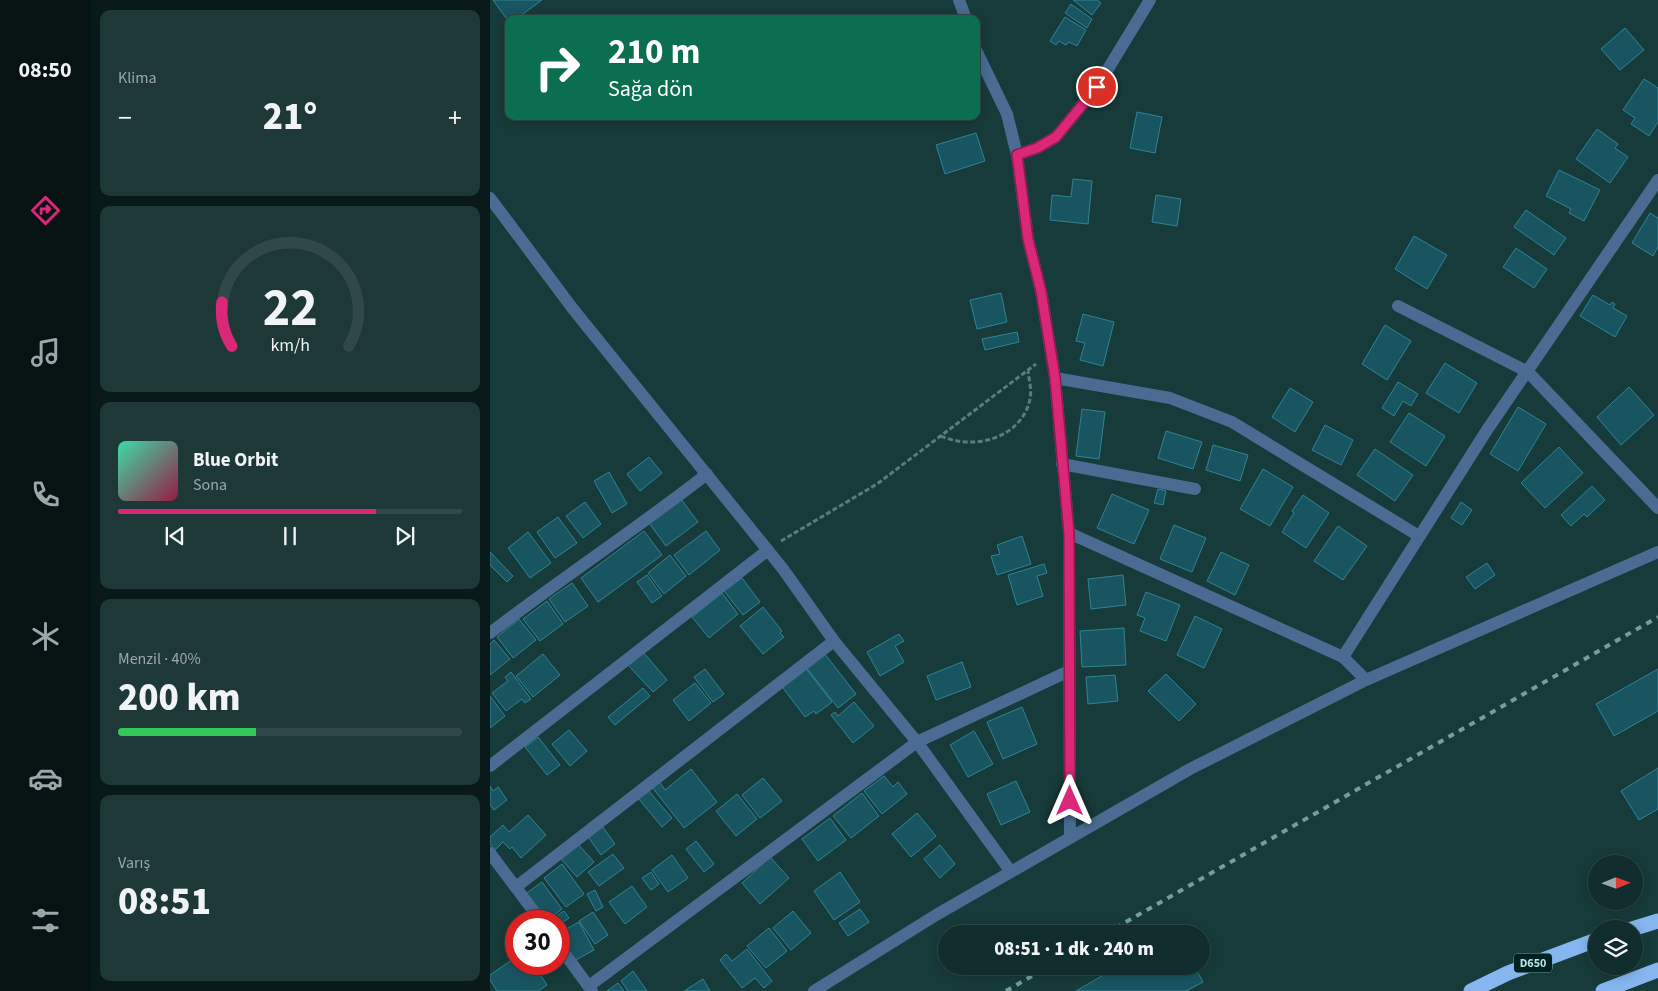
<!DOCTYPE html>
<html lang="tr">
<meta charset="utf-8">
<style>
body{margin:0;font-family:"Source Sans 3",sans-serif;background:#1e3838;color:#f1f3f6;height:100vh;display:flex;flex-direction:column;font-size:19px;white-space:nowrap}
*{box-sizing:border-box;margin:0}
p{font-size:16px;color:#9ca7a9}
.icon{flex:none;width:28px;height:28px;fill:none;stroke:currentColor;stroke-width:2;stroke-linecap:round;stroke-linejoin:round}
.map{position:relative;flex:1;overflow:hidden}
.drawer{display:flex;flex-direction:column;gap:10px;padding:10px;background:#091818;width:400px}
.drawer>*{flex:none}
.banner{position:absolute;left:15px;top:15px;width:475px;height:105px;border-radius:10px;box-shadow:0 2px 12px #0003,0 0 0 1px #304848;background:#0b6e4f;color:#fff;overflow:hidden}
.needle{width:32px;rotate:89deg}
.fabs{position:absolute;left:1098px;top:855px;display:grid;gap:10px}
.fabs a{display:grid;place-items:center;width:55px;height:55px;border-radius:50%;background:#112c2c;box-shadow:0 2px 12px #0003,0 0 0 1px #304848;font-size:25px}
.speed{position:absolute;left:15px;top:910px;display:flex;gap:10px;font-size:25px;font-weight:700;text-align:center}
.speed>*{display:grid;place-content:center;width:65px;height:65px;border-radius:50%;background:#112c2c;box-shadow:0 2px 12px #0003,0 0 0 1px #304848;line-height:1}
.speed .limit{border:8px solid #d22;background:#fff;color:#111}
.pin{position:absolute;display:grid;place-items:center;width:42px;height:42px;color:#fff;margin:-21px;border:2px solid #fff;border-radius:50%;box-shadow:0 1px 5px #0007}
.me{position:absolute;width:55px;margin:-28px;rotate:0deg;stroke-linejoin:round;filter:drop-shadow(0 0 4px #0008)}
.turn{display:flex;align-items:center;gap:18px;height:105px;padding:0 20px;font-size:22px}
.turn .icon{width:65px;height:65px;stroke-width:2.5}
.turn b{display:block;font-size:35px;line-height:42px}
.big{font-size:38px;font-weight:800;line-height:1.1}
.drawer .card{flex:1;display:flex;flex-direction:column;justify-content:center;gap:8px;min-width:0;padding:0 18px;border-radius:10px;background:#1e3838}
.drawer .dial{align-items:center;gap:0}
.dial svg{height:130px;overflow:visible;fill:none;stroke:#304848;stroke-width:7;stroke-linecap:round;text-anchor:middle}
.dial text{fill:#f1f3f6;stroke:none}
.song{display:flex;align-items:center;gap:15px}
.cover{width:60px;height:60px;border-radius:8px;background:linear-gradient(135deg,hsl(160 70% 55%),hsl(340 70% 35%))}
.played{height:5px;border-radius:2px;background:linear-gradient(90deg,#db2777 75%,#304848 75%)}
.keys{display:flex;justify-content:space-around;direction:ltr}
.heat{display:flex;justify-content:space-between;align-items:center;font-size:28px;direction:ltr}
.charge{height:8px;border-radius:4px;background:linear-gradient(90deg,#34c759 40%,#304848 0)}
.trip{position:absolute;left:448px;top:925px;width:272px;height:50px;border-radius:25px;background:#112c2c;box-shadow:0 2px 12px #0003,0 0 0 1px #304848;font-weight:800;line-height:50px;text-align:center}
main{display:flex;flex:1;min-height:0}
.menu{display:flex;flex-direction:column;width:90px;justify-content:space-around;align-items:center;background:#071212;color:#9ca7a9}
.menu .icon{width:35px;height:35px}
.menu .current{color:#db2777}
.menu b{font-size:22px;color:#f1f3f6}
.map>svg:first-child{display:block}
.building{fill:#195561;stroke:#308395}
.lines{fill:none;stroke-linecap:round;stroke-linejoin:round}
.path{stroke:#557f7e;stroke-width:3;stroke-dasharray:5 2.5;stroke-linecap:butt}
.street{stroke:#4b6b93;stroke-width:12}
.highway{stroke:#86b5ef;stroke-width:15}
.rail{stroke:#729e9d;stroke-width:4;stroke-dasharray:6 6;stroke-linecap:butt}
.route-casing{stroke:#8e194d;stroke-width:12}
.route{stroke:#db2777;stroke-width:9}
.labels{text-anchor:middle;stroke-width:5;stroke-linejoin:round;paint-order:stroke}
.shield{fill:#002121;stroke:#7ca9a8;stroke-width:1}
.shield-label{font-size:12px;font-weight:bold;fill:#b1e3e2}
</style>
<main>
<nav class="menu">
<b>08:50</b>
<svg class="icon current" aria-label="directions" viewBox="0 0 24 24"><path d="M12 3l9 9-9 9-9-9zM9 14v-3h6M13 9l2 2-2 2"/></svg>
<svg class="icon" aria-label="music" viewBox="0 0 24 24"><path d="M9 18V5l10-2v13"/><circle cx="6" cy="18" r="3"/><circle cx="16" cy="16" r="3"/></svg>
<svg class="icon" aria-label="phone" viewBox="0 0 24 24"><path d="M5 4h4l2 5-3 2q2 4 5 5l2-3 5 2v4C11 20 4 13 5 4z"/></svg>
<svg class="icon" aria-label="climate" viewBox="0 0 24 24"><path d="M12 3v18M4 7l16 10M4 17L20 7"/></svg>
<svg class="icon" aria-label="car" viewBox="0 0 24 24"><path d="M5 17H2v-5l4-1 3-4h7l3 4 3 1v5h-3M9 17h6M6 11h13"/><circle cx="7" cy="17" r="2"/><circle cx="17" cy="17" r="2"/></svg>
<svg class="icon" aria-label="filters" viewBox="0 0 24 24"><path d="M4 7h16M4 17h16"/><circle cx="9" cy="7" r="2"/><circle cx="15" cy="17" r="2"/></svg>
</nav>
<section class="drawer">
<div class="card"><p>Klima</p>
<div class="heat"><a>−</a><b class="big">21°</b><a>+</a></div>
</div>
<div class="card dial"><svg viewBox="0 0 100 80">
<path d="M14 69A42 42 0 1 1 86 69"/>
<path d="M14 69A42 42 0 0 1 8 42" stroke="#db2777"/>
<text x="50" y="56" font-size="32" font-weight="700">22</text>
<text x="50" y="72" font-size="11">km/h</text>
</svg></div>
<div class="card">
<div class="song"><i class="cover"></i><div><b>Blue Orbit</b><p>Sona</p></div></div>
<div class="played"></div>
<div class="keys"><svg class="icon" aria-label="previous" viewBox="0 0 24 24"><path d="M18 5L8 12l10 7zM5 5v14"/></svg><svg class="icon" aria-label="pause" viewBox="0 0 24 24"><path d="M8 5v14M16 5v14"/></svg><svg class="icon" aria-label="next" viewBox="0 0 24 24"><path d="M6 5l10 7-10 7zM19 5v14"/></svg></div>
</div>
<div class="card"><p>Menzil · 40%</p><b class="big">200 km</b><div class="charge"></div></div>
<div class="card"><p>Varış</p><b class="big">08:51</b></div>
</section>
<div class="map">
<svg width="1168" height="991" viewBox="0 0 1168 991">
<rect width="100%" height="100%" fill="#173b3a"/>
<!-- building -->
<path class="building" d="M3,0H52L26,19H19V22Z
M583,0H607L611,3L602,15Z
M581,4L602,19L597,28L575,13Z
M575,17L596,30L587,46L579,42L576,45L569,41L566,45L560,41Z
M1135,28L1154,50L1130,70L1111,49Z
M1154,79L1168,88V122L1159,136L1141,124L1145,118L1133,110Z
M647,112L672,117L665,153L640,148Z
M1107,129L1128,144L1125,148L1138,157L1120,183L1086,159Z
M486,133L495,161L455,174L446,145Z
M1069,170L1110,190L1094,221L1079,213L1081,209L1056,196Z
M583,179L602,181L598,224L560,220L562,195L581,197Z
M666,195L691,199L687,226L662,222Z
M1036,210L1076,238L1064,255L1024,227Z
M1160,213L1168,218V247L1163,256L1142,243Z
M924,236L957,255L937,289L905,269Z
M1026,248L1057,269L1044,288L1013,267Z
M511,293L517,322L487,329L480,300Z
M1103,295L1120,305L1122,302L1125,304L1123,308L1137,316L1125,337L1090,316Z
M593,314L624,322L613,366L590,360L595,343L586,341Z
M895,325L921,341L897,380L872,364Z
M527,332L529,342L495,350L492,339Z
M955,363L987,383L969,413L936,393Z
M908,382L928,394L921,406L913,401L904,416L892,408Z
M1139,387L1164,415L1131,445L1107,417Z
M800,388L823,402L805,432L782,417Z
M1028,407L1056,424L1028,471L1000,454Z
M592,409L615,412L609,459L586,456Z
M919,413L955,436L936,466L900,442Z
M835,425L863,440L851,465L822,450Z
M676,431L712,442L703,469L668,458Z
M723,445L758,455L750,481L716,470Z
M1069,447L1093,473L1055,508L1031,483Z
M885,449L923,475L905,501L867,475Z
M159,457L172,473L150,491L137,474Z
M773,469L803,487L780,526L750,509Z
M119,472L137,504L122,513L104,481Z
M1102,486L1115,500L1097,517L1094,514L1081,526L1071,515Z
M668,489L676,491L673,505L664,503Z
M622,494L659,510L644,544L607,528Z
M813,495L839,513L816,548L792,532L804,513L802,511Z
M191,499L208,522L176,546L159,523Z
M95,502L111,524L93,538L76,516Z
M971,502L982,510L972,525L961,518Z
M68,517L87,543L65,558L47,532Z
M684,525L716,538L702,572L670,559Z
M848,526L877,546L853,580L824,561Z
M154,531L172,555L108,602L91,578Z
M216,531L230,550L199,575L184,555Z
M38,532L61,563L40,578L18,548Z
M532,536L541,564L507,575L501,556L510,554L507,545Z
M0,552L23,576L17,582L0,565Z
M731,552L759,565L745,595L717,581Z
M180,555L196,576L174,594L158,573Z
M997,563L1005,575L985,589L976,577Z
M554,564L557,573L547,576L553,596L527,605L518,575Z
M157,575L172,596L162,603L147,582Z
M633,575L636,605L601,609L598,579Z
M252,578L270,602L253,615L234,591Z
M82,583L98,606L75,622L59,599Z
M656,592L690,605L676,641L650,631L655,618L647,615Z
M232,593L248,614L219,638L202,617Z
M57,601L73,624L50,641L33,619Z
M273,607L292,631L290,633L294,637L273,654L250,626Z
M705,616L732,629L714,668L687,655Z
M29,619L46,640L23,658L7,637Z
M634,628L636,665L592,667L590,631Z
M409,634L414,641L405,646L414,662L390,676L377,652Z
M4,640L20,659L0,675V644Z
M153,652L177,680L163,692L138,665Z
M334,653L366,694L348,708L316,667Z
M53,654L70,675L43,697L26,676Z
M472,662L481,687L446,700L437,676Z
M314,666L342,702L326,714L324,711L315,717L290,684Z
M215,669L234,694L223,702L204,677Z
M1168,669V711L1124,736L1106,704Z
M21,672L41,699L35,703L32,699L16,711L2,693L18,681L15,677Z
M676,674L706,704L689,721L658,691Z
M625,675L628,701L598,704L596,677Z
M205,683L221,703L199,721L183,700Z
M153,688L160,696L125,725L118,717Z
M0,696L15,716L0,728Z
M364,702L384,726L363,743L341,715L345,712L348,716Z
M532,707L547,744L513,759L497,722Z
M79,730L97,751L80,766L62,744Z
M484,731L503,764L478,777L460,745Z
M48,737L70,765L57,775L35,747Z
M1168,768V809L1149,820L1131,791Z
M201,769L227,802L194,828L162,787L169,781L175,790Z
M394,776L403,787L408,782L417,794L392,814L374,791Z
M273,778L292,801L270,818L252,795Z
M526,781L540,812L511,825L497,794Z
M0,786L3,791L8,787L17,800L4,810L0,805Z
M157,789L182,818L172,827L148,798Z
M372,793L389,816L361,838L343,816Z
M247,794L267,819L246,836L226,811Z
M427,813L446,836L421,857L402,834Z
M38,815L56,835L31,858L22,847L20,849L13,842L5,850L0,844V837L13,825L19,832Z
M340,818L356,840L328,861L312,839Z
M110,823L125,844L111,855L96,834Z
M206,841L224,864L214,872L196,849Z
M88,844L104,862L87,877L71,859Z
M450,845L465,864L450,878L434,859Z
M123,854L134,868L109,886L98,872Z
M182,855L198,878L178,892L162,870Z
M280,857L299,878L270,904L252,883Z
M72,864L94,894L76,907L54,878Z
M161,872L169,884L161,890L152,878Z
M350,872L370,902L344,920L324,891Z
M52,882L72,909L56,921L34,895Z
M142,886L157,907L135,924L119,902Z
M105,890L113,907L106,911L97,894Z
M370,909L379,922L358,936L349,923Z
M74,911L79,918L69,925V921H59Z
M303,911L321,933L301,950L283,928Z
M103,912L118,935L105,944L89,921Z
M89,922L104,950L82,962L69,939V933Z
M279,928L297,951L276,968L257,946Z
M257,949L282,981L274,988L265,978L252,988L230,960L236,954L242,961Z
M26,957V964H43L57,985L48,991H7L0,980V975Z
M629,966H704L713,982L696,991H586Z
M143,971L157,991H138L131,981Z
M213,979L220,991H194Z
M128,983L134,991H117Z"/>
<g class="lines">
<!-- path -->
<path class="path" d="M451,436C484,451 532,438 540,399C542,390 539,380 538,371
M291,541L387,484L546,364"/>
<!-- street -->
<path class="street" d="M469,0L476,19
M486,50L517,114L527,155L538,239L551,291L565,378L579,533L580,838
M527,155L547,148L566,137L607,87L660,0
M0,198L83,309L293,569L344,641L427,742L521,872
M908,306L1038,372L1168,508
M565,378L680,398L742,422L929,536
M572,464L705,489
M579,533L853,657
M0,633C71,579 146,529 217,474
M876,680L853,657L997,430L1168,180
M0,766L278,550
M0,853L51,921
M26,887L344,641
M69,946L102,991
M99,986L427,742L579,671
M324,991L446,915L700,769L876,680L1168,552"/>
<!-- highway -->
<path class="highway" d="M1142,929L1168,921
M981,991L1018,973L1106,940
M1113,991L1168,970"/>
<!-- rail -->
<path class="rail" d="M615,934L1168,617
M516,991L559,966"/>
</g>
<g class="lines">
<defs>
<path id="route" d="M580,801L579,533L565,378L551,291L538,239L527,155L547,148L566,137L607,87"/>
</defs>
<!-- route casing -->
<use href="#route" class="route-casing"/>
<!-- route -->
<use href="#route" class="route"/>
</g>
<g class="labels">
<!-- shield labels -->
<rect class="shield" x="1024" y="953.5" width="38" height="19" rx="4"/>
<g class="shield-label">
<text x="1043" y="967">D650</text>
</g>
</g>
</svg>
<div class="fabs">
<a><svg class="needle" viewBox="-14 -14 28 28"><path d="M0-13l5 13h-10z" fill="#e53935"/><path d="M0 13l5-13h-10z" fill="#9ca7a9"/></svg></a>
<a><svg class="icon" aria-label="layers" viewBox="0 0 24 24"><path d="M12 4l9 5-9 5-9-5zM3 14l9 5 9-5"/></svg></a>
</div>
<div class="speed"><div class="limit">30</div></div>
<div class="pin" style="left:607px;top:87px;background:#d93025"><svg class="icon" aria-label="arrive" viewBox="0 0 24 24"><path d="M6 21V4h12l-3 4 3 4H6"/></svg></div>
<svg class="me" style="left:580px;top:801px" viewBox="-20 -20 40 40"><path d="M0-17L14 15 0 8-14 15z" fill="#db2777" stroke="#fff" stroke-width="4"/></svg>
<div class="trip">08:51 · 1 dk · 240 m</div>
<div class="banner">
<div class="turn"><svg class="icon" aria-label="right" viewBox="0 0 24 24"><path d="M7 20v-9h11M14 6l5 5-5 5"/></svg><div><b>210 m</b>Sağa dön</div></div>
</div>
</div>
</main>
